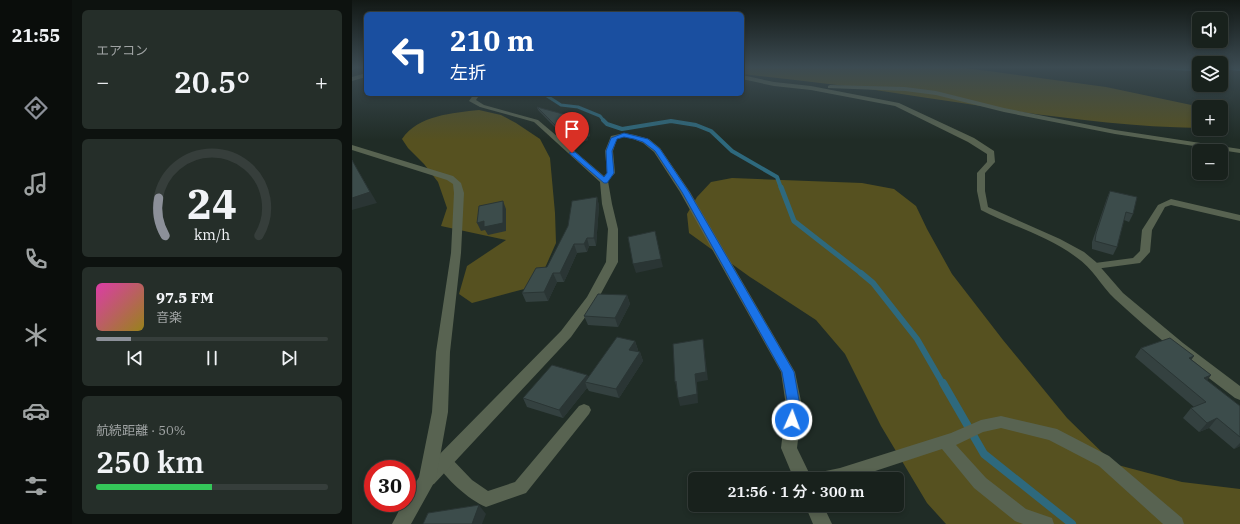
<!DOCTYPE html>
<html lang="ja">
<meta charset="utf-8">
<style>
body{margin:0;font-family:"IBM Plex Serif","Noto Sans JP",serif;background:#252e29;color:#f1f3f6;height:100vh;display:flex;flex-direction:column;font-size:15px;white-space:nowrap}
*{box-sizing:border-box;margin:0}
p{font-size:13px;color:#9fa3a3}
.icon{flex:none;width:22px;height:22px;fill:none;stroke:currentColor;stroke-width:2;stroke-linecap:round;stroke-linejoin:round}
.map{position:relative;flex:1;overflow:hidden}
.details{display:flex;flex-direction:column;gap:10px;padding:10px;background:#0d120f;width:280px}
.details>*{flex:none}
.hud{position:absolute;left:12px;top:12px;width:380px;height:84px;border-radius:6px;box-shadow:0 2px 6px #0003,0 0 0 1px #363e3b;background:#1a4fa0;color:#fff;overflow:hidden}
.buttons{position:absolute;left:840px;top:12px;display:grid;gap:8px}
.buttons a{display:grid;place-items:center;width:36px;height:36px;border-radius:6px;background:#18211c;box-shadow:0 2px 6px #0003,0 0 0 1px #363e3b;font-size:20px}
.speed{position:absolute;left:12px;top:460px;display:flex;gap:8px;font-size:20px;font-weight:700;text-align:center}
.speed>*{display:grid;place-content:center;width:52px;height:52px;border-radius:50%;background:#18211c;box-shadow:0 2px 6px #0003,0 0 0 1px #363e3b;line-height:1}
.speed .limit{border:6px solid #d22;background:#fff;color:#111}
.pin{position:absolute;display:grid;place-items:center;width:34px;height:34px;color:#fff;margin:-41px -17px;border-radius:50% 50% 50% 0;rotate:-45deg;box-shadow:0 0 4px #0007}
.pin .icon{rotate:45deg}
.me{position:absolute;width:44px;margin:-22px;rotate:2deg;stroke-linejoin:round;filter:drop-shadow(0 0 3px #0008)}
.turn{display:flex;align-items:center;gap:14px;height:84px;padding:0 20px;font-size:18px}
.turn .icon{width:52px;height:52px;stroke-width:2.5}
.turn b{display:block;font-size:28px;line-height:34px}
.big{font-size:30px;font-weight:600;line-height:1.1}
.details .card{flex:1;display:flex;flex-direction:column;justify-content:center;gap:6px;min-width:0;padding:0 14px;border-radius:6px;background:#252e29}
.details .dial{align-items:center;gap:0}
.dial svg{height:104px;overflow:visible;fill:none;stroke:#363e3b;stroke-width:7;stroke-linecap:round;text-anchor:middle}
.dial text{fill:#f1f3f6;stroke:none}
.song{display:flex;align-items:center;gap:12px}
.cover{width:48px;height:48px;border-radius:6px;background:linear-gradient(135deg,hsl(320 70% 55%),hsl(50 70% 35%))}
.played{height:4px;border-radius:2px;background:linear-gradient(90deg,#8c9099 15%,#363e3b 15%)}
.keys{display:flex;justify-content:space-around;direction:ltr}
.heat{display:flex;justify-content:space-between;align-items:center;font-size:22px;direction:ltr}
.charge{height:6px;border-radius:3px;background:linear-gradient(90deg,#34c759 50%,#363e3b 0)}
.trip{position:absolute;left:336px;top:472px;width:216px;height:40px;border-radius:6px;background:#18211c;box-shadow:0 2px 6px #0003,0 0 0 1px #363e3b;font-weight:600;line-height:40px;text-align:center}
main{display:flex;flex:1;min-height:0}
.tab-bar{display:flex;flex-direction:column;width:72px;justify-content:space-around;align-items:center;background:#0a0d0b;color:#9fa3a3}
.tab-bar .icon{width:28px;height:28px}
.tab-bar .selected{color:#8c9099}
.tab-bar b{font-size:18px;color:#f1f3f6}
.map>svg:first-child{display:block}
.forest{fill:#565120}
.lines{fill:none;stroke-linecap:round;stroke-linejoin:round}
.stream-far4{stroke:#2e697d;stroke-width:3}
.stream-far3{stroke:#2e697d;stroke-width:4}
.stream-far2{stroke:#2e697d;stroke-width:5}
.stream-far1{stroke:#2e697d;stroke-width:6}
.stream{stroke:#2e697d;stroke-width:8}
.river{fill:#2e697d;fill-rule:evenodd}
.service{fill:#586351;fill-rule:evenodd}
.minor{fill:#586351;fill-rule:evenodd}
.tertiary{fill:#586351;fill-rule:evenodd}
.wall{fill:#344140}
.shaded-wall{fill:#2a3534}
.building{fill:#3c4c4b;stroke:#2a3534}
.route{fill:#1a73e8;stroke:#114b97}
</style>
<main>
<nav class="tab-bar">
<b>21:55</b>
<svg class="icon selected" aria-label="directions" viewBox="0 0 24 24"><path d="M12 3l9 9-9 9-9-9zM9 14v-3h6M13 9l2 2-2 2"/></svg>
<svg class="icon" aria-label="music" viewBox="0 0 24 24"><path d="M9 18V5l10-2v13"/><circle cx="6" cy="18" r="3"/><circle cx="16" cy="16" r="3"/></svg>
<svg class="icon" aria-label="phone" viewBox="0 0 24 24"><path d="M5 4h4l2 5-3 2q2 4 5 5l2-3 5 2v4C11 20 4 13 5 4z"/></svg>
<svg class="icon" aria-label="climate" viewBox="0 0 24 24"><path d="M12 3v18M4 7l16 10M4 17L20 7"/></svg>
<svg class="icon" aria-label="car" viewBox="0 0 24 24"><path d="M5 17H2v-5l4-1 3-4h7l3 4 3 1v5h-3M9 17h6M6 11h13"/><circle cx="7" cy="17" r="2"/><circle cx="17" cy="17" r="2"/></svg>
<svg class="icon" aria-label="filters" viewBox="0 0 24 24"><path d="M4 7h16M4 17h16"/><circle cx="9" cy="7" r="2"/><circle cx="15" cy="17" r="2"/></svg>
</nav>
<section class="details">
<div class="card"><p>エアコン</p>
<div class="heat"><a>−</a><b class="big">20.5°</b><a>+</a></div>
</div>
<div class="card dial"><svg viewBox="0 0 100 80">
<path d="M14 69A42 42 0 1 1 86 69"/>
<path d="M14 69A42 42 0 0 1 9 40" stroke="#8c9099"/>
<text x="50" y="56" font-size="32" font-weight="700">24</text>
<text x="50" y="72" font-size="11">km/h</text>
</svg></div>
<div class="card">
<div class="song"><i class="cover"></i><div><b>97.5 FM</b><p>音楽</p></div></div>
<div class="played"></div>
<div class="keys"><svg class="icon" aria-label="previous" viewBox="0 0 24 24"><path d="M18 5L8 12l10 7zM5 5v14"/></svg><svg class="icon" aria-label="pause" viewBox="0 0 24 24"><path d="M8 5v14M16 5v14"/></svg><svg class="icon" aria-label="next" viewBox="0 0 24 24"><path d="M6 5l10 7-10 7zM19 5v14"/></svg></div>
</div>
<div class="card"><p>航続距離 · 50%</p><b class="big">250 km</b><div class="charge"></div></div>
</section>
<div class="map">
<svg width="888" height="524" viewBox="0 0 888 524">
<rect width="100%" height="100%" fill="#202c26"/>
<!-- forest -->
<path class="forest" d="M390,67H606L754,87L849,107H847V128C744,126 645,108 543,93C492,85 441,80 390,74Z
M127,110L149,115L164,123L188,139L198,158L203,213L204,243L189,277L176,288L120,303L107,294L115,266L154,240L89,226L95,208L86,182L72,164L56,148L50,139C66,115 101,113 127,110Z
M380,178L510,183L542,189L564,206L575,229L600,274L651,340L715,418L762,464L830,482L888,489V524H594L575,503L529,426L493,354L464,320L398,277L337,233L335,214L345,197L359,182Z"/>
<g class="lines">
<!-- stream-far4 -->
<path class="stream-far4" d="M797,67L847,70
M869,69L885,67
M192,94L209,105L226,107L248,116L252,121"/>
<!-- stream-far3 -->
<path class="stream-far3" d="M251,120L255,124L270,129L319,121L344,125L359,131L380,151L425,177L429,188"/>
<!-- stream-far2 -->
<path class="stream-far2" d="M429,187L442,221L510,274"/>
<!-- stream-far1 -->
<path class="stream-far1" d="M509,273L521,283L565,339L591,384"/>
<!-- stream -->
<path class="stream" d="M591,383L632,454L720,524"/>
<!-- river -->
<path class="river" d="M877,67H888V71L879,70Z"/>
<!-- service -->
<path class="service" d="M819,199L888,215V221L819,205L813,207L800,230L798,252L788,263L743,269L739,268L738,266L739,264L743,263L781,258L788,251L790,230L806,205Z
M232,404L237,406L239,410L237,414L174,493L134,507C117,500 92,478 84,461L87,456L92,454L97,456L120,480L136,491L163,482L227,406Z
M649,416L705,429L757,456L830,518L832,524H811L747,466L697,440L649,428L631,432L604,445L634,478L674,509L700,518L702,524H671L663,521L622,488L590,449L499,479H457L459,474L488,468L599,433L629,420Z"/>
<!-- minor -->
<path class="minor" d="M390,75L422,82L459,86L547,103L622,138L642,151L643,162L633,173V191L636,207L708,239L732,252L744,262L771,293L831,343L888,386V400L883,398C842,367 801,334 763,299C749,286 741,268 724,257C696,236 660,226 629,210L625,191V173L635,162V154L616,142L543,106L459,90L422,86L390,79Z
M478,85L553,87L584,91L652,108L763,130L888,149V153L763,134L652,112L584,95L553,91L476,88V86Z
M122,94H128L124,100L132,105L186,120L252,176L255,173L253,151L259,136L272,133L283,135L297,139L308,148L338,192L443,372L450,406L445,448L460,479H442L429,448L434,406L429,372L328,192L302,152L291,143L281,139L272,137L265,139L261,151L263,173L256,181L260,204L266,229V262L246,299L219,337L82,484L76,486L70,484L67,478L70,472L209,331L235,297L254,262L256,229L250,204L248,182L182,122L128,107L117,101Z
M453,505H471L480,524H461Z"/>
<!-- tertiary -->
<path class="tertiary" d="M0,67H7L0,70Z
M14,73V77L0,81V77Z
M0,145L101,176L109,183L112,193L109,253L98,352L96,412L84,479L59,524H40L51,503H55V497L67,477L80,412L84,352L99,253L102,193L101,184L95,180L0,150Z"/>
</g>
<!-- wall -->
<path class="wall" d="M185,107L237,133L238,136L235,137L236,140L220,145L186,110Z
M758,191L781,214L777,222L772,220L765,247L761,255L740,249V242L755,198Z
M245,197L247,206L244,246H237L235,252L225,253L212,282H205L196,301L174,302L170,293L195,267Z
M275,295L278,304L266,327L236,325L232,316Z
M283,341L286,350L285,351L288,352L291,361L267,398L237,391L235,388L211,418L175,407L171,398L235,375L236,377Z
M789,348L840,360L859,375L855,380L888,406V446L882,449L857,428L847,432L831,418L839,408L842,407L783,357Z"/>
<!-- shaded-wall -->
<path class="shaded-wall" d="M237,133L238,136L235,137L236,140L220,145L219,141L232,134Z
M0,160L25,203L0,210Z
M245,197L247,206L244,246L242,238Z
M151,201L154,209V231L136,235L133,230L129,231L125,223L132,221Z
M235,238L237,246L235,252L232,244Z
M222,244L225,253L212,282L208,273Z
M309,259L311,267L284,273L281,264Z
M201,273L205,282L196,301L192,292Z
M275,295L278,304L266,327L263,318Z
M351,339L356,380L345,382L346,403L328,406L326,398L343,374Z
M283,341L286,350L280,359L277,350Z
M288,352L291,361L267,398L264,389Z
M842,356L836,365L837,358Z
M235,375L239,383L233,382L235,388L211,418L207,410Z
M859,375L852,385V378Z
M324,381L326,390H325L323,382Z
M865,418L857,428L847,432L855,423Z
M888,443V446L882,449Z
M127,505L134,514L130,524H120Z"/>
<!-- building -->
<path class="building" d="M185,107L222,117L237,133L232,134L235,137L219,141Z
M0,160L18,192L0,198Z
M758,191L785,197L781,214L774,212L765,247L743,241L744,234Z
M245,197L242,238H235L232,244H222L208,273H201L192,292L170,293L184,268L195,267L216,226L220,201Z
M151,201V223L132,227V221L125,223L127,206Z
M303,231L309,259L281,264L276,237Z
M246,294L275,295L263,318L232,316Z
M265,337L283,341L277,350L288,352L264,389L233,382Z
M818,338L842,356L837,358L859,375L852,378L888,406V437L865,418L855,423L839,408L854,402L789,348Z
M351,339L354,372L343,374L345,394L326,398L324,381L323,382L321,344Z
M200,365L235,375L207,410L171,398Z
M127,505L120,524H71L76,513Z"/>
<!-- sky -->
<linearGradient id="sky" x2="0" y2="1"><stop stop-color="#121815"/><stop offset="0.48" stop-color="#3c4b52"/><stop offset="1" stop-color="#3c4b52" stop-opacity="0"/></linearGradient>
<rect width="888" height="140" fill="url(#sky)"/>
<!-- route -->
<path class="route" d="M272,133L296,139L308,149L337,192L442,372L448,406L445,424L440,426L436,424L434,420L436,406L430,372L330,192L303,151L291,142L282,139L272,137L265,139L260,151L262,173L255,183H252L217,153L223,152L252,177L255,173L254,151L259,138Z"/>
</svg>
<div class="buttons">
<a><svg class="icon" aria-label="sound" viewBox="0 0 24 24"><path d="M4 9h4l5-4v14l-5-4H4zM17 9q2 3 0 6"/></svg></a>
<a><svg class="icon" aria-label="layers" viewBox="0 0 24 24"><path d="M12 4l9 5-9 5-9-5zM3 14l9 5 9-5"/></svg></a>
<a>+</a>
<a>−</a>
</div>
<div class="speed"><div class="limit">30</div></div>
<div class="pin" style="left:220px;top:153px;background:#d93025"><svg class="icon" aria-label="arrive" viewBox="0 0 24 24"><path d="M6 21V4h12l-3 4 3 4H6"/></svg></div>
<svg class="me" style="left:440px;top:420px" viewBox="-20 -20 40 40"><circle r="17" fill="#1a73e8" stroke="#fff" stroke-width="3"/><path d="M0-11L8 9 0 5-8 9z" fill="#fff"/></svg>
<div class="trip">21:56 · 1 分 · 300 m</div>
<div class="hud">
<div class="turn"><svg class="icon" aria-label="left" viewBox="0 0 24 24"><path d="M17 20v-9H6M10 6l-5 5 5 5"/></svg><div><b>210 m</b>左折</div></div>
</div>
</div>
</main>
